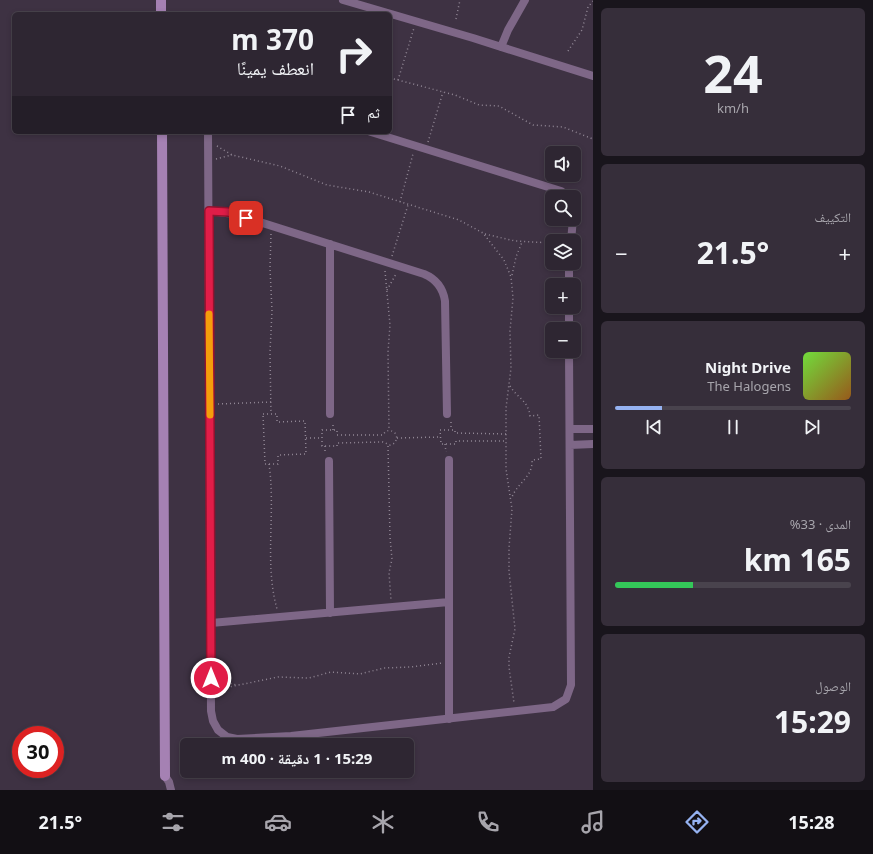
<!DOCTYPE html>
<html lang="ar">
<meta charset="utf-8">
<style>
body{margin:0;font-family:"Noto Sans","Noto Naskh Arabic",sans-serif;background:#362e3a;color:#f1f3f6;direction:rtl;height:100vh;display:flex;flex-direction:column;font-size:15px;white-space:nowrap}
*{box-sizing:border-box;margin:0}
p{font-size:13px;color:#a7a5ac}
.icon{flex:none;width:22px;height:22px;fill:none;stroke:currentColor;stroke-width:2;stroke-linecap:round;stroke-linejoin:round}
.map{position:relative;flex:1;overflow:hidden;direction:ltr}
.drawer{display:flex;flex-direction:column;gap:8px;padding:8px;background:#19151c;width:280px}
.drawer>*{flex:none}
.banner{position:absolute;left:12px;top:12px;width:380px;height:122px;border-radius:6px;box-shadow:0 2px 6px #0003,0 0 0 1px #49434d;direction:rtl;background:#2e2632;color:#f1f3f6;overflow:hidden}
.tools{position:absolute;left:545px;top:146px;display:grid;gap:8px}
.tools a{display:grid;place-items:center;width:36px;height:36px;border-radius:6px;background:#2e2632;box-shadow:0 2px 6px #0003,0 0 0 1px #49434d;font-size:20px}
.speed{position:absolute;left:12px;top:726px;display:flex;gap:8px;font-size:20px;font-weight:700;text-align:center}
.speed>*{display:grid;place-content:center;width:52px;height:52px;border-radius:50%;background:#2e2632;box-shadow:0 2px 6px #0003,0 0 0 1px #49434d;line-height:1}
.speed .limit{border:6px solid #d22;background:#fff;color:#111}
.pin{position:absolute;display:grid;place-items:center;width:34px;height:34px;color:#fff;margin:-17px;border-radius:8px;box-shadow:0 2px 6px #0006}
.me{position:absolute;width:44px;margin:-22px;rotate:0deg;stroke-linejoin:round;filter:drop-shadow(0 0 3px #0008)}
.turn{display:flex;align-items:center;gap:14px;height:84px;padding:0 12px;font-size:18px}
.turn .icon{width:52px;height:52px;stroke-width:2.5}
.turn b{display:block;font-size:28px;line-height:34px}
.then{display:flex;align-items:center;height:38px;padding:0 12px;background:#0003;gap:8px;font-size:15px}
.big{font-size:30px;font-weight:700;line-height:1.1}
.drawer .tile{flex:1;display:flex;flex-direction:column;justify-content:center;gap:6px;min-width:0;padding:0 14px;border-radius:6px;background:#362e3a}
.drawer .dial{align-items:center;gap:0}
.dial b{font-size:52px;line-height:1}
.song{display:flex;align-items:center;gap:12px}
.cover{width:48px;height:48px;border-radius:6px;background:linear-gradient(135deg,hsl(100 70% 55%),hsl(30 70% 35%))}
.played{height:4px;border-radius:2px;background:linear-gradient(90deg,#95b2f1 20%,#49434d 20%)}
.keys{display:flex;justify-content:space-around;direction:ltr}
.heat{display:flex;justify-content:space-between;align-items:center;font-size:22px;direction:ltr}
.charge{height:6px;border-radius:3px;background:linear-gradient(90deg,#34c759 33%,#49434d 0)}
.trip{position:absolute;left:180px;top:738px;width:234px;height:40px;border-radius:6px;background:#2e2632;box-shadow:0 2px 6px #0003,0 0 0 1px #49434d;font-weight:700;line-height:40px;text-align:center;direction:rtl}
.tabs{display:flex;height:64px;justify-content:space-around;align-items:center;background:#120f14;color:#a7a5ac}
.tabs .icon{width:28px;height:28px}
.tabs .current{color:#95b2f1}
.tabs b{font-size:18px;color:#f1f3f6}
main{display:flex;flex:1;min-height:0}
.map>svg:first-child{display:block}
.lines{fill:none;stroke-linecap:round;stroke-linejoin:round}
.path{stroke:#918795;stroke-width:1.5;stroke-dasharray:1 3;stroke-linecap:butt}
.minor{stroke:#7e6787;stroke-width:8}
.secondary{stroke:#a581b3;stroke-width:10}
.route-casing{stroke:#92132f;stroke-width:10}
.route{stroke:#e11d48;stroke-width:7}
.slow{stroke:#f59e0b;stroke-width:7}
</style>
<main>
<section class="drawer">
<div class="tile dial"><b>24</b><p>km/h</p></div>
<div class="tile"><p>التكييف</p>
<div class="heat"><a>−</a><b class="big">21.5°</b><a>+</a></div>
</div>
<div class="tile">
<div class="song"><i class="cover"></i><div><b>Night Drive</b><p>The Halogens</p></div></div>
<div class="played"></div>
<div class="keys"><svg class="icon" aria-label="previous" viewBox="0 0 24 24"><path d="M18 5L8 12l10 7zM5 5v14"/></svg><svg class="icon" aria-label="pause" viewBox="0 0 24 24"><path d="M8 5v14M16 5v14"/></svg><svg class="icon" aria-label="next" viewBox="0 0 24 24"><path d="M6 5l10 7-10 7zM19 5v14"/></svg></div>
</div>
<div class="tile"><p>المدى · 33%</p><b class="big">165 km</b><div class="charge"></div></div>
<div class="tile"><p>الوصول</p><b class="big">15:29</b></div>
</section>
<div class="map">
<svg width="593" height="790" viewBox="0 0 593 790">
<rect width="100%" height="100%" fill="#3e3243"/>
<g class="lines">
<!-- path -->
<path class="path" d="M456,19L460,0
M568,51L582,30L588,7L593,1
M390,78L455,95L479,105L499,106L533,125L563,127L593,139
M398,80L414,28
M428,142L443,92
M217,146L232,155L280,166L327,185L369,192L459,220L483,233L504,260L511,277L513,298L510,331L511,368L506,408V469L512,509L509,548V571L515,629L509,657V667L514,703
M216,159L232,155
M400,202L413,154
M271,234L270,268L272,311L270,352L271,414
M485,234L515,241L552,243
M547,241L563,236
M392,256L408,205
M385,271L390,325L388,352L389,430
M512,275L516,257L522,242
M387,290L396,274
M510,386C518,399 528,400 530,416L539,415L541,459L532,460C533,477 518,482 512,497
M218,404L271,402
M263,414H277V422L305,421L306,454L278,455V464H265Z
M451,422V430
M322,430H337V435H383C386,430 390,429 395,433L397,438L395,443L390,445L383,442L337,443V446H322Z
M333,430V422
M506,434L455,433V430H440L441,444H456V441H506
M306,438H322
M397,438L440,437
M445,444L446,452
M325,446V454
M388,446L390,537L392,559L389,573L391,600
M269,464C276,512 264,563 277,609
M219,680L236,685
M219,689L278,677L309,678L331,672L360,674L384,668L411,667L442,663"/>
<!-- minor -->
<path class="minor" d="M343,0L473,38L593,76
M501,47L508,30L525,0
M208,132L211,711L213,721L218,730L227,737L237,739L291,736L553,707L566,699L571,685L569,351
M371,132L561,191L569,197
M574,207V214
M209,211L234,214L424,274C436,279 443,288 445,301L447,414
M571,241L573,219
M569,285V263
M569,307V329
M330,414V244
M570,429H593
M570,445L593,444
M449,460V719
M329,461L330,613
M211,623L449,602
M165,776L169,782L171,790"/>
<!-- secondary -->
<path class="secondary" d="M161,0V14
M162,132L165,776"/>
</g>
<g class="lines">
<defs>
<path id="route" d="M211,678L209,211L228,212L246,218"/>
</defs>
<!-- route casing -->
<use href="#route" class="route-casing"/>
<!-- route -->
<use href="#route" class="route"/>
<!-- slow -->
<path class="slow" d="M209,314L210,415"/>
</g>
</svg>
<div class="tools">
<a><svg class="icon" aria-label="sound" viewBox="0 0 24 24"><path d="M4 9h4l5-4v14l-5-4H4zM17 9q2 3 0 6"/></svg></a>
<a><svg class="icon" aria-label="search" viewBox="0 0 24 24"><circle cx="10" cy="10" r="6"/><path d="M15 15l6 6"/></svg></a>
<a><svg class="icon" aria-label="layers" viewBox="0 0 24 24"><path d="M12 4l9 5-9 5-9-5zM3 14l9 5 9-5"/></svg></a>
<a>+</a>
<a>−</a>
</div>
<div class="speed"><div class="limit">30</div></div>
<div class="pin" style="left:246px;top:218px;background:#d93025"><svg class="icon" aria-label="arrive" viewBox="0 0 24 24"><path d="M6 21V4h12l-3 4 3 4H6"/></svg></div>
<svg class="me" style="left:211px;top:678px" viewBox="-20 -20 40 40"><circle r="17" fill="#e11d48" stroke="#fff" stroke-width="3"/><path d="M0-11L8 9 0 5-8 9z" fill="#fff"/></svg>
<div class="trip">15:29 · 1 دقيقة · 400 m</div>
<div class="banner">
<div class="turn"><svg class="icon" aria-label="right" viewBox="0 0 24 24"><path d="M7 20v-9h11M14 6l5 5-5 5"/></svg><div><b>370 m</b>انعطف يمينًا</div></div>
<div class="then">ثم<svg class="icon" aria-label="arrive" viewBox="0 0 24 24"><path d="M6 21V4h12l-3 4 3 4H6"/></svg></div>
</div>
</div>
</main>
<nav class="tabs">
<b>15:28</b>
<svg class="icon current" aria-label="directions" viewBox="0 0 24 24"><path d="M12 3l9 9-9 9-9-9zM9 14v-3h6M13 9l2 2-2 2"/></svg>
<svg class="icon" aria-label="music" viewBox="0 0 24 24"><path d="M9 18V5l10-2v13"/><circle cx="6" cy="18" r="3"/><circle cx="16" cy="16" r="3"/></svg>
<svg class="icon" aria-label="phone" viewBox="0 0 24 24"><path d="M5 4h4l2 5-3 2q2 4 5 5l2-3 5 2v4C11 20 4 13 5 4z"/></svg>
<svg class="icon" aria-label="climate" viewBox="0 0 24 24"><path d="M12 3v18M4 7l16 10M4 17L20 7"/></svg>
<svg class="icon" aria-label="car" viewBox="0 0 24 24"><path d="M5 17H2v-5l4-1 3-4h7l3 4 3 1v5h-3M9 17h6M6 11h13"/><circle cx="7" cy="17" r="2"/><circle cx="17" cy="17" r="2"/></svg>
<svg class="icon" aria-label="filters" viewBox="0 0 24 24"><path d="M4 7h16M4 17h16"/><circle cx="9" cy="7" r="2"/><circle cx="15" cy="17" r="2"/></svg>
<b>21.5°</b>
</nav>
